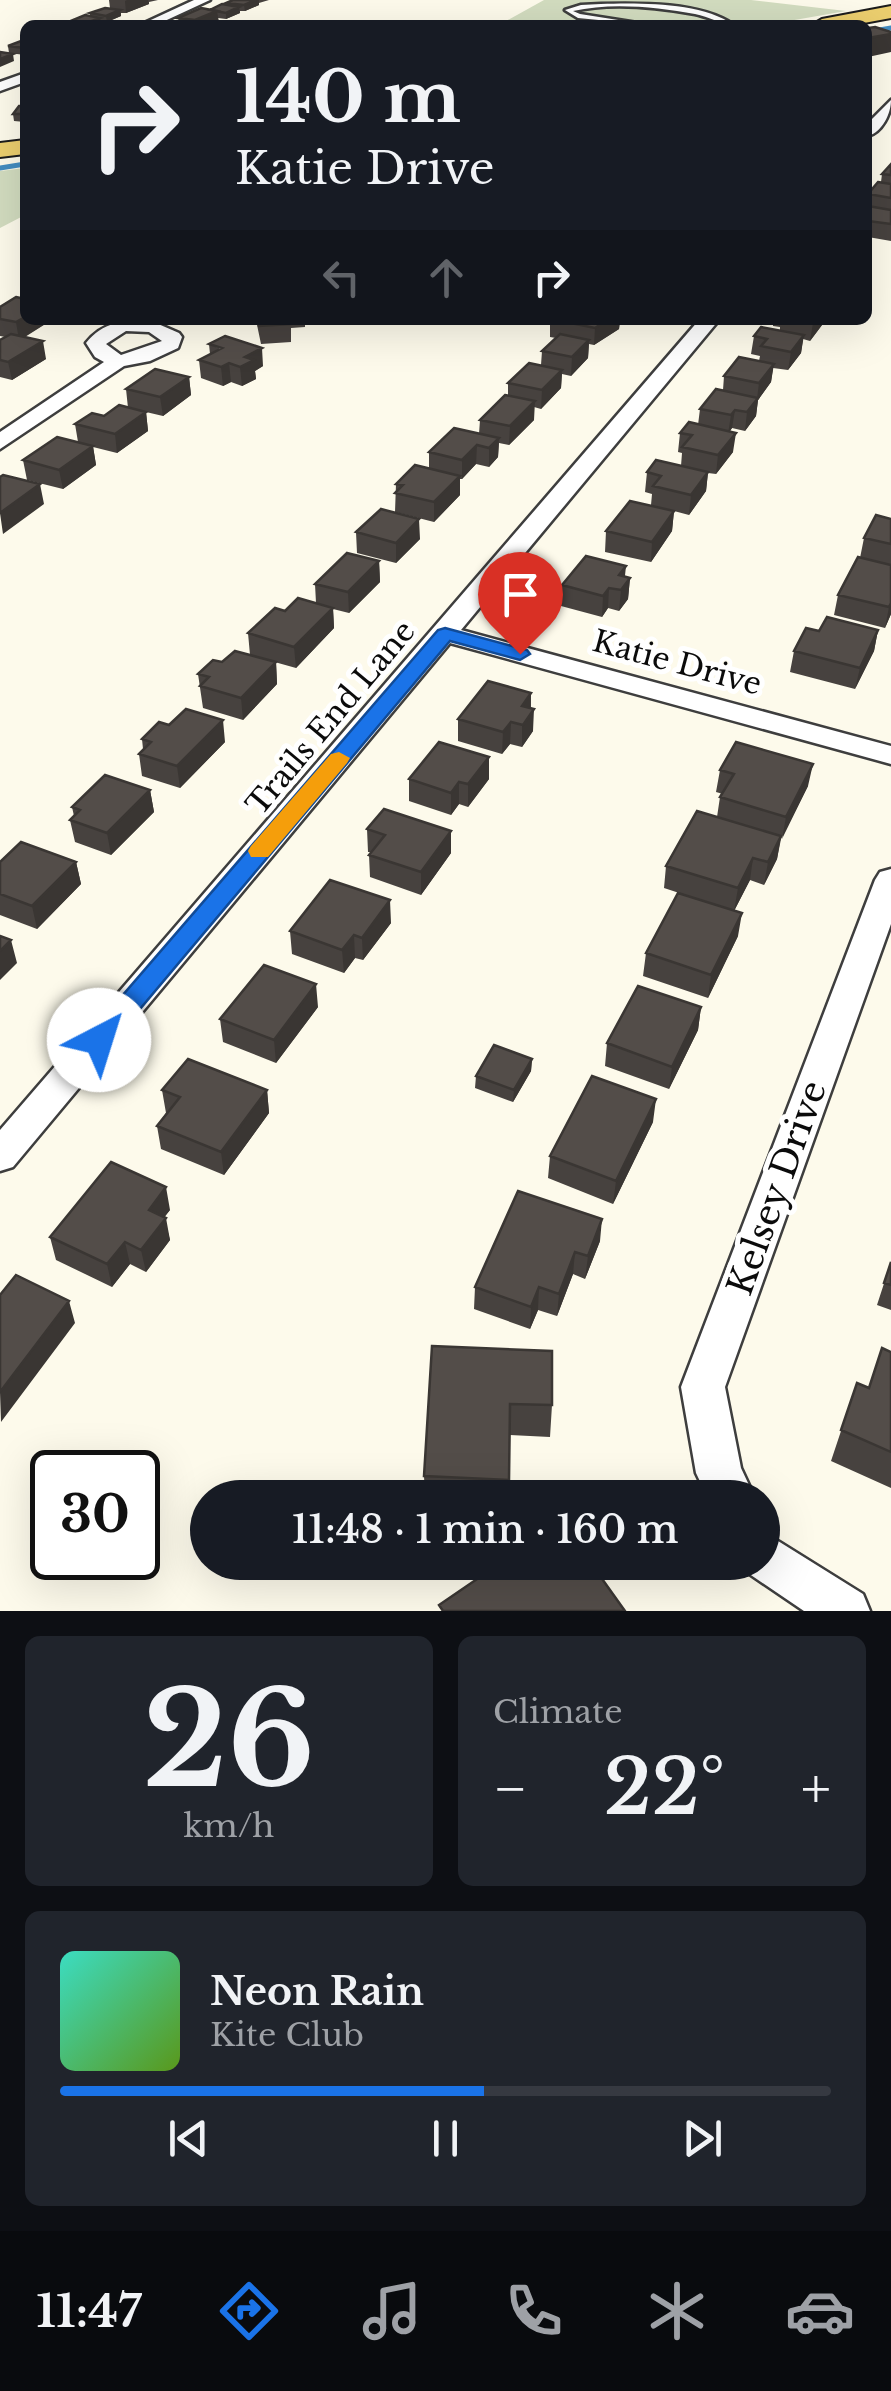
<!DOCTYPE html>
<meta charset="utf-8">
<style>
body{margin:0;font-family:"Libre Baskerville",serif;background:#20242c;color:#f1f3f6;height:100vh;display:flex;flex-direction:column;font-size:38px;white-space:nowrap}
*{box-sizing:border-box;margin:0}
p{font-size:32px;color:#9ea1a6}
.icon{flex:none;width:55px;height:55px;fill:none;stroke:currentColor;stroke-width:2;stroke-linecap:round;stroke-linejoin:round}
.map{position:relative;height:1611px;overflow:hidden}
.details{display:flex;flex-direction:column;gap:25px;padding:25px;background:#0d0f14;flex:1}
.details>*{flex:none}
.hud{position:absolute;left:20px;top:20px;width:852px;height:305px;border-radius:15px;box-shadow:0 10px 40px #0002;background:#171b24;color:#f1f3f6;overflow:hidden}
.speed{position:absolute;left:30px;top:1450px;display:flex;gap:20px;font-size:50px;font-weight:700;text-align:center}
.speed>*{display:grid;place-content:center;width:130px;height:130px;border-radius:50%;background:#171b24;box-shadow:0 10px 40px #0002;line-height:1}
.speed .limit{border:5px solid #111;border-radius:15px;background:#fff;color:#111}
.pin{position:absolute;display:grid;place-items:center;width:85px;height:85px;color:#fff;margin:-102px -42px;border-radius:50% 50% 50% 0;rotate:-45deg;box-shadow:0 0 10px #0007}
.pin .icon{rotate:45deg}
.me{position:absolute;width:110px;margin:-55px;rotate:40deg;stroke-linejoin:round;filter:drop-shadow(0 0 8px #0008)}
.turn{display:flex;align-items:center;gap:35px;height:210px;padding:0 50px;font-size:45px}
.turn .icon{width:130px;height:130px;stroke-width:2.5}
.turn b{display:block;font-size:70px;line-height:85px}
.lanes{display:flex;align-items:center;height:95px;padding:0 50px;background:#0003;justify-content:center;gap:50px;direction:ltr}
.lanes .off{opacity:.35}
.big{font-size:75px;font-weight:600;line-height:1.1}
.details .tile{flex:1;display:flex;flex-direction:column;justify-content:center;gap:15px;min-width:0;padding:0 35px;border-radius:15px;background:#20242c}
.details .dial{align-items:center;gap:0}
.dial b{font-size:130px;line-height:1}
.song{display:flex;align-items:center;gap:30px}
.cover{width:120px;height:120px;border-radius:15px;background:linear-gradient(135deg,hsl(170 70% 55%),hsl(90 70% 35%))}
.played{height:10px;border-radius:5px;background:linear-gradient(90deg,#1a73e8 55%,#363941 55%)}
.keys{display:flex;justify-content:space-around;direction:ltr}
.heat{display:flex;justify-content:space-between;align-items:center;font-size:55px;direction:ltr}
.details .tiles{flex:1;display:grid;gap:25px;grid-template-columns:1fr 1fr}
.tile:last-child{grid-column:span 2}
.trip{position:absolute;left:190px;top:1480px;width:590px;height:100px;border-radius:50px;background:#171b24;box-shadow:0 10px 40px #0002;font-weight:600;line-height:100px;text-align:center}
.dock{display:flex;height:160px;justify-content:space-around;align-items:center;background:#090b0e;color:#9ea1a6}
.dock .icon{width:70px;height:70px}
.dock .on{color:#1a73e8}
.dock b{font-size:45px;color:#f1f3f6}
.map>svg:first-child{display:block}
.cemetery{fill:#d2dcbf}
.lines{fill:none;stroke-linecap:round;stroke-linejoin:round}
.stream{stroke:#438cbf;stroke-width:5}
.lane-casing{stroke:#3e3e3e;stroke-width:5}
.street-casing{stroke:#3e3e3e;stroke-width:5}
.primary-casing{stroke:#1c1c1c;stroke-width:4}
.lane{fill:#fff;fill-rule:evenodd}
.street{fill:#fff;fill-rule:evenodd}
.primary{fill:#ebce6e;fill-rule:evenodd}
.wall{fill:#47423f}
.shaded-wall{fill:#3a3633}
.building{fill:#534d49;stroke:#3a3633;stroke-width:2.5}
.route{fill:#1a73e8;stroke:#114b97;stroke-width:2.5}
.slow{fill:#f59e0b}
.labels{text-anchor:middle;stroke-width:10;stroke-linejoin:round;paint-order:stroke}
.street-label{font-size:30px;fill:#0b0b0b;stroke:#fff}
.near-street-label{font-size:35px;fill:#0b0b0b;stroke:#fff}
</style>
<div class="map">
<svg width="891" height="1611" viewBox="0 0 891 1611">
<rect width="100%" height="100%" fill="#fdfaeb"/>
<!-- cemetery -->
<path class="cemetery" d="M544,0H751L846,11L766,25H538L506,21Z
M25,168V215L0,228V171Z"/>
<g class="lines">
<!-- stream -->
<path class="stream" d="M868,32L891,28
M0,168L25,164"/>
<defs>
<path id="lane" d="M601,4C640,3 701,2 734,25C721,24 709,17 695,14C657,7 611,2 573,11L580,14L650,25L578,18L565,10L581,5Z"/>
<path id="street" d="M194,0H210L156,25H140Z
M25,73V82L0,91V82Z
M891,100C891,114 882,132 868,136V123Z
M149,320L179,333L182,337L178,348L150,361L124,366L0,449V432L104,362L95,357L86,343C103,322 123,320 149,320ZM126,331L149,332L162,341L121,355L106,344Z
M699,320H719L461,630L891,746V764L450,643L13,1167L0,1171V1130Z
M891,869V924L725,1387L741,1468L755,1498H708L696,1473L681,1387L875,880L880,872Z
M762,1531L863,1594L870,1611H804L745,1571L742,1562H762Z"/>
<path id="primary" d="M891,6V18L853,25H812L822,19Z
M25,140V154L0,157V143Z"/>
</defs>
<!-- lane casing -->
<use href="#lane" class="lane-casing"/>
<!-- street casing -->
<use href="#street" class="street-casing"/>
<!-- primary casing -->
<use href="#primary" class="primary-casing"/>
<!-- lane -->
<use href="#lane" class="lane"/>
<!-- street -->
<use href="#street" class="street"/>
<!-- primary -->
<use href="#primary" class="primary"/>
</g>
<!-- wall -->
<path class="wall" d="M109,0H158L149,2V4L126,13H121V16L107,22L101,21V24L99,25H69L68,22L90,16V13L110,8Z
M233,0H269L259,3V5L245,11H240V13L226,19L218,18L219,23L215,25H161L179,22L178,18L227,5L226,3Z
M25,41V55L9,53L8,46Z
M25,106V122L14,121L13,114Z
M891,164V241L868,237V194L881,182L882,174Z
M0,307L50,321L25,337L46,359L12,380L0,377V340L5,337L0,336Z
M256,320H305V327L291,328V342L261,344Z
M550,320H620L619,329L594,345L589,344L588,358L571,376L562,374L561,388L541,409L534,407V420L509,445L499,443L498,457L489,467L476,464L462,479H460V495L434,522L395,512L396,484L429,469V452L479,434L480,420L508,395V383L541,365L542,351L556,338L550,337Z
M773,320H823L822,325L810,341L803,339L801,353L788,370L773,368L771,382L758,400L756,416L745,431L732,428L730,431L733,452L716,474L708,473L706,491L689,515L674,511L672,531L651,562L605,552L606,531L651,505L652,494L645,492L647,472L681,466L682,453L678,452L680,433L698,425L700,409L723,390L724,376L759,361L760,356L751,354L754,336L780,331V327L773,326Z
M209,344L263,366L255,371L256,379L242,386L231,382L223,386L201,378L199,360L210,354Z
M189,377L191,395L163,416L146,412L148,431L117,453L93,447L96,465L63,489L27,480L23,460L78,442L75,424L128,408L126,389Z
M891,519V614L885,628L834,615L838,595L860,558L864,538Z
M356,532L420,539L396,563L357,553Z
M379,561L380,582L349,613L333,609L334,628L296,668L250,655L248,633L285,611L316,603L315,584Z
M625,577L630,578L628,599L619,611L608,608L602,617L561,606L562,585Z
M878,630L874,651L855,689L790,672L794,651Z
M222,662H276L277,684L243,720L203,708L198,674Z
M531,693V708L533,731L522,747L510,744L502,754L458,741V719Z
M142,739L225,742L180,788L142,776L139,754L143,749Z
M489,757V779L468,807L459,804L451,815L409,801V779Z
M720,770L808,786L781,839L777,859L764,885L750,880L734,911L664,888L666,866L717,817L720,797L723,794L716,792Z
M150,790L154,812L111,855L75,842L70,820L74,816L72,807Z
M367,829L451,831V853L421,895L370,877L369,855L371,852H368Z
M0,862H76L81,884L37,929L0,915Z
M391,923L363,960L355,958L344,973L292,954L290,931Z
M738,936L708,998L643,976L646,953Z
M318,1007L276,1063L223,1042L220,1019Z
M701,1007L698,1030L669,1089L605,1066L607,1043Z
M532,1059L531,1071L513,1102L475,1088L476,1076Z
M162,1090H267L269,1113L224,1175L161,1149L157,1126L166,1113Z
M653,1122L613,1204L548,1178L550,1156Z
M170,1210L164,1217L170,1240L146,1272L130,1264L112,1287L56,1260L50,1237Z
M600,1241L585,1279L573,1274L557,1316L538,1310L530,1329L474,1309L475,1287Z
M891,1262V1310L877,1305Z
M432,1346L552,1405L550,1437L510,1435L508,1498H425L424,1476Z
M891,1352V1488L831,1461L857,1383L869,1388Z"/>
<!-- shaded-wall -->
<path class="shaded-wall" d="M127,0H148L149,4L126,13L125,1Z
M256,0H259V5L245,11L244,5Z
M239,7L240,13L226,19V13Z
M120,10L121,16L107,22L106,16Z
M217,11L219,23L215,25H196L195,20Z
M100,18L101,24L84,25V24Z
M891,34V52L868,57V38Z
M13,54L14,61L0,67V59Z
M25,317V320L50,321L19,340L16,322Z
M607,320H620L619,329L594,345L595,328Z
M815,320H823L822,325L810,341L813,323Z
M804,335L801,353L788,370L791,352Z
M589,340L588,358L571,376L572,357Z
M43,341L46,359L12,380L8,362Z
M262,348L263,366L255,371L256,379L242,386L240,367L245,357Z
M229,363L231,382L223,386L221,367Z
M774,364L771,382L758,400L756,416L745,431L747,412L757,399L759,383Z
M562,370L561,388L541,409L542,390Z
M189,377L191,395L163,416L160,397Z
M535,401L534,420L509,445L510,426Z
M735,410L732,428L728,434L731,415Z
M146,412L148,431L117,453L115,434Z
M736,433L733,452L716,474L718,455Z
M499,438L498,457L489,467V448Z
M477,445L476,464L462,479V460Z
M93,446L96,465L63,489L59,470Z
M708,472L706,491L689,515L691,495Z
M460,476V495L434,522V502Z
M40,484L44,504L3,534L0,513Z
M674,511L672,531L651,562L652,542Z
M419,519L420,539L396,563V543Z
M379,561L380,582L349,613L348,592Z
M626,566L624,585L630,578L628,599L619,611L621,590L619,575Z
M609,588L608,608L602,617L603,596Z
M891,603V614L885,628L889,607Z
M333,608L334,628L296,668L294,647Z
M878,630L874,651L855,689L860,668Z
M276,662L277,684L243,720L241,698Z
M531,693L530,715L534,709L533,731L522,747V706Z
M223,720L225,742L180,788L177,766Z
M511,722L510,744L502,754L503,732Z
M489,757V779L468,807V784Z
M813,764L808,786L782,839L786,817Z
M459,782V804L451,815V793Z
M150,790L154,812L111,855L107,833Z
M451,831V853L421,895V872Z
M781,836L777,859L764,885L768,862Z
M753,858L750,880L734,911L738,888Z
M76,862L81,884L37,929L32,906Z
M390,900L391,923L363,960L362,938Z
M742,913L738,936L708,998L711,975Z
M354,935L355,958L344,973L342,950Z
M11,940L17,963L0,980V951Z
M316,984L318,1007L276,1063L274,1040Z
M701,1007L698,1030L669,1089L672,1067Z
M532,1059L531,1071L513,1102L514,1090Z
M267,1090L269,1113L224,1175L221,1152Z
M656,1099L653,1122L613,1204L616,1181Z
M166,1187L170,1210L153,1232L149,1210Z
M166,1218L170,1240L146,1272L141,1250Z
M602,1219L600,1241L585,1279L588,1256Z
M125,1242L130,1264L112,1287L107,1264Z
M575,1252L573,1274L557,1316L559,1294Z
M539,1287L538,1310L530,1329L531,1307Z
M69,1301L75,1323L1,1422L0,1392Z"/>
<!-- building -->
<path class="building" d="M233,0H256L244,5L226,3Z
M222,4L239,7L226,13L210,10Z
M105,8L120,10L106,16L90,13Z
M201,8L217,11L195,20L178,18Z
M85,15L100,18L84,24L68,22Z
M171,21L192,23L188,25H161Z
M875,27L891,32V34L868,38V28Z
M21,41H25V48L8,46Z
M0,52L13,54L0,59Z
M19,106H25V114H13Z
M891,164V175L882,174Z
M878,182L891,184V198L868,194Z
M868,206L891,210V224L868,221Z
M16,297L25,299V317L16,322L0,319V307Z
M258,320H289L290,324L259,326Z
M556,320H607L595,328Z
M761,327L804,335L791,352L761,346L767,339L754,336Z
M11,334L43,341L8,362L0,360V340Z
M560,334L589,340L572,357L542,351Z
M225,336L262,348L245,357L254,360L240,367L229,363L221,367L199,360L222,348L209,344Z
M739,357L774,364L759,383L724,376Z
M529,363L562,370L542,390L508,383Z
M155,369L189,377L160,397L126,389Z
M716,389L758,398L747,412L735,410L731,415L700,409Z
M505,395L535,401L510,426L480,420Z
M119,405L146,412L115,434L75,424L92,413L104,416Z
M689,422L736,433L718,455L682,447L692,435L680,433Z
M454,428L499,438L489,448L477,445L462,460L429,452Z
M57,437L93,446L59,470L23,460Z
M656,460L708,472L691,495L653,486L661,476L647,472Z
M415,465L460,476L434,502L395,493L403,485L396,484Z
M3,475L40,484L0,513V477Z
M630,501L674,511L652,542L606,531Z
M381,509L419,519L396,543L356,532Z
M876,515L891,519V544L864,538Z
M347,553L379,561L348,592L315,584Z
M586,556L626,566L619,575L630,578L621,590L609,588L603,596L562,585Z
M858,557L891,565V603L889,607L838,595Z
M298,598L333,608L294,647L248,633L275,608L285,611Z
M827,617L878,630L860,668L794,651L806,628L819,631Z
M235,651L276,662L241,698L200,686L209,677L198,674L213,660L222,662Z
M488,681L531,693L522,706L534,709L523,725L511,722L503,732L458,719Z
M186,709L223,720L177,766L139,754L151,742L142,739L159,722L169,725Z
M439,742L489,757L468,784L459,782L451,793L409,779Z
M736,742L813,764L786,817L720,797L734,774L720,770Z
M105,775L150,790L107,833L70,820L80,810L72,807Z
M384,809L451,831L421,872L369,855L385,835L367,829Z
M697,811L781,836L768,862L753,858L738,888L666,866Z
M21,842L76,862L32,906L0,894V862Z
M330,880L390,900L362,938L354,935L342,950L290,931Z
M678,893L742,913L711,975L646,953Z
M0,936L11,940L0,951Z
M264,965L316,984L274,1040L220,1019Z
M638,986L701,1007L672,1067L607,1043Z
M494,1045L532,1059L514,1090L476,1076Z
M188,1059L267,1090L221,1152L157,1126L180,1097L162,1090Z
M592,1076L656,1099L616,1181L550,1156Z
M111,1162L166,1187L149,1210L166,1218L141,1250L125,1242L107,1264L50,1237Z
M518,1191L602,1219L588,1256L575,1252L559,1294L539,1287L531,1307L475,1287Z
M891,1262V1285L884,1283Z
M16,1275L69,1301L0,1392V1295Z
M432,1346L552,1351V1405L510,1404L509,1480L424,1476Z
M882,1348L891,1352V1452L841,1430L857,1383L869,1388Z
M502,1562H590L625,1611H443L439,1605Z"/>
<!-- route -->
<path class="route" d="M445,628L527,650L530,654L520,660L450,641L108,1047H90L86,1040L90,1033L438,630Z"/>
<!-- slow -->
<path class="slow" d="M339,752L350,758L347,763L268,857H251L248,851L251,846L331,754Z"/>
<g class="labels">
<!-- street labels -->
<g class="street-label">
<text transform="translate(677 663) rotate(15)" y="10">Katie Drive</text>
<text transform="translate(331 718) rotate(-50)" y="10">Trails End Lane</text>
</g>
<!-- near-street labels -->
<g class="near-street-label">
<text transform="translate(777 1188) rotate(-70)" y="12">Kelsey Drive</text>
</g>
</g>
</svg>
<div class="speed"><div class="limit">30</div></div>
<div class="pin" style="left:520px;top:654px;background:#d93025"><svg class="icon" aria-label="arrive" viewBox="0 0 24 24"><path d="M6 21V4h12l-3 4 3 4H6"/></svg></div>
<svg class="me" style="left:99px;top:1040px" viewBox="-20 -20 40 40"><circle r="19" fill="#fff"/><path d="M0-13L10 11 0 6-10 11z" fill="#1a73e8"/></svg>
<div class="trip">11:48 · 1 min · 160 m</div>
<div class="hud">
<div class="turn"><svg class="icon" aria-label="right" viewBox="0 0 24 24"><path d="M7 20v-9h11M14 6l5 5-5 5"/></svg><div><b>140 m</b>Katie Drive</div></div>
<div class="lanes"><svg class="icon off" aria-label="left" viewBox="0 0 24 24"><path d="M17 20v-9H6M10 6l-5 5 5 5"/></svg><svg class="icon off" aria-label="ahead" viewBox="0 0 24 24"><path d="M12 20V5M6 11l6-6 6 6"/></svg><svg class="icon" aria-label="right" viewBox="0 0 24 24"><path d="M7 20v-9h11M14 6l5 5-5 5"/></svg></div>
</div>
</div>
<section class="details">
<div class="tiles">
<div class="tile dial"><b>26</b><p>km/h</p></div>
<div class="tile"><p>Climate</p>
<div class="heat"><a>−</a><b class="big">22°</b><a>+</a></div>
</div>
<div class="tile">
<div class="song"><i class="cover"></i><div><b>Neon Rain</b><p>Kite Club</p></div></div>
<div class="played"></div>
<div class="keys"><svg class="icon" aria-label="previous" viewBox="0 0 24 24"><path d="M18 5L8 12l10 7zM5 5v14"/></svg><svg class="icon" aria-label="pause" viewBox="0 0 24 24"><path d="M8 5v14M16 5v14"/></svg><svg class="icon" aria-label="next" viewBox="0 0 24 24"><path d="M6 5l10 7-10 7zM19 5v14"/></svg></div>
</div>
</div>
</section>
<nav class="dock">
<b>11:47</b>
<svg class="icon on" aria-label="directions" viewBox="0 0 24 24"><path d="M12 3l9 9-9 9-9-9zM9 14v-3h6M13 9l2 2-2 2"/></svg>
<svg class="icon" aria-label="music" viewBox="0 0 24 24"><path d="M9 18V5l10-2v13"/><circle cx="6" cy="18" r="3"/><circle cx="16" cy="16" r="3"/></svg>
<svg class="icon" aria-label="phone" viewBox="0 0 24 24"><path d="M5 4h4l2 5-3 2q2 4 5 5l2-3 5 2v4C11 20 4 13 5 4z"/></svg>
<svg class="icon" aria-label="climate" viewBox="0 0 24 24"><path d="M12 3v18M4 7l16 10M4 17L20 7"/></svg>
<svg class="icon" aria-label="car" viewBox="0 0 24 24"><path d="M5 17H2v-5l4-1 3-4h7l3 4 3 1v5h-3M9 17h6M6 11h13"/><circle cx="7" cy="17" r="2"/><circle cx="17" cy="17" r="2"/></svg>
</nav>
